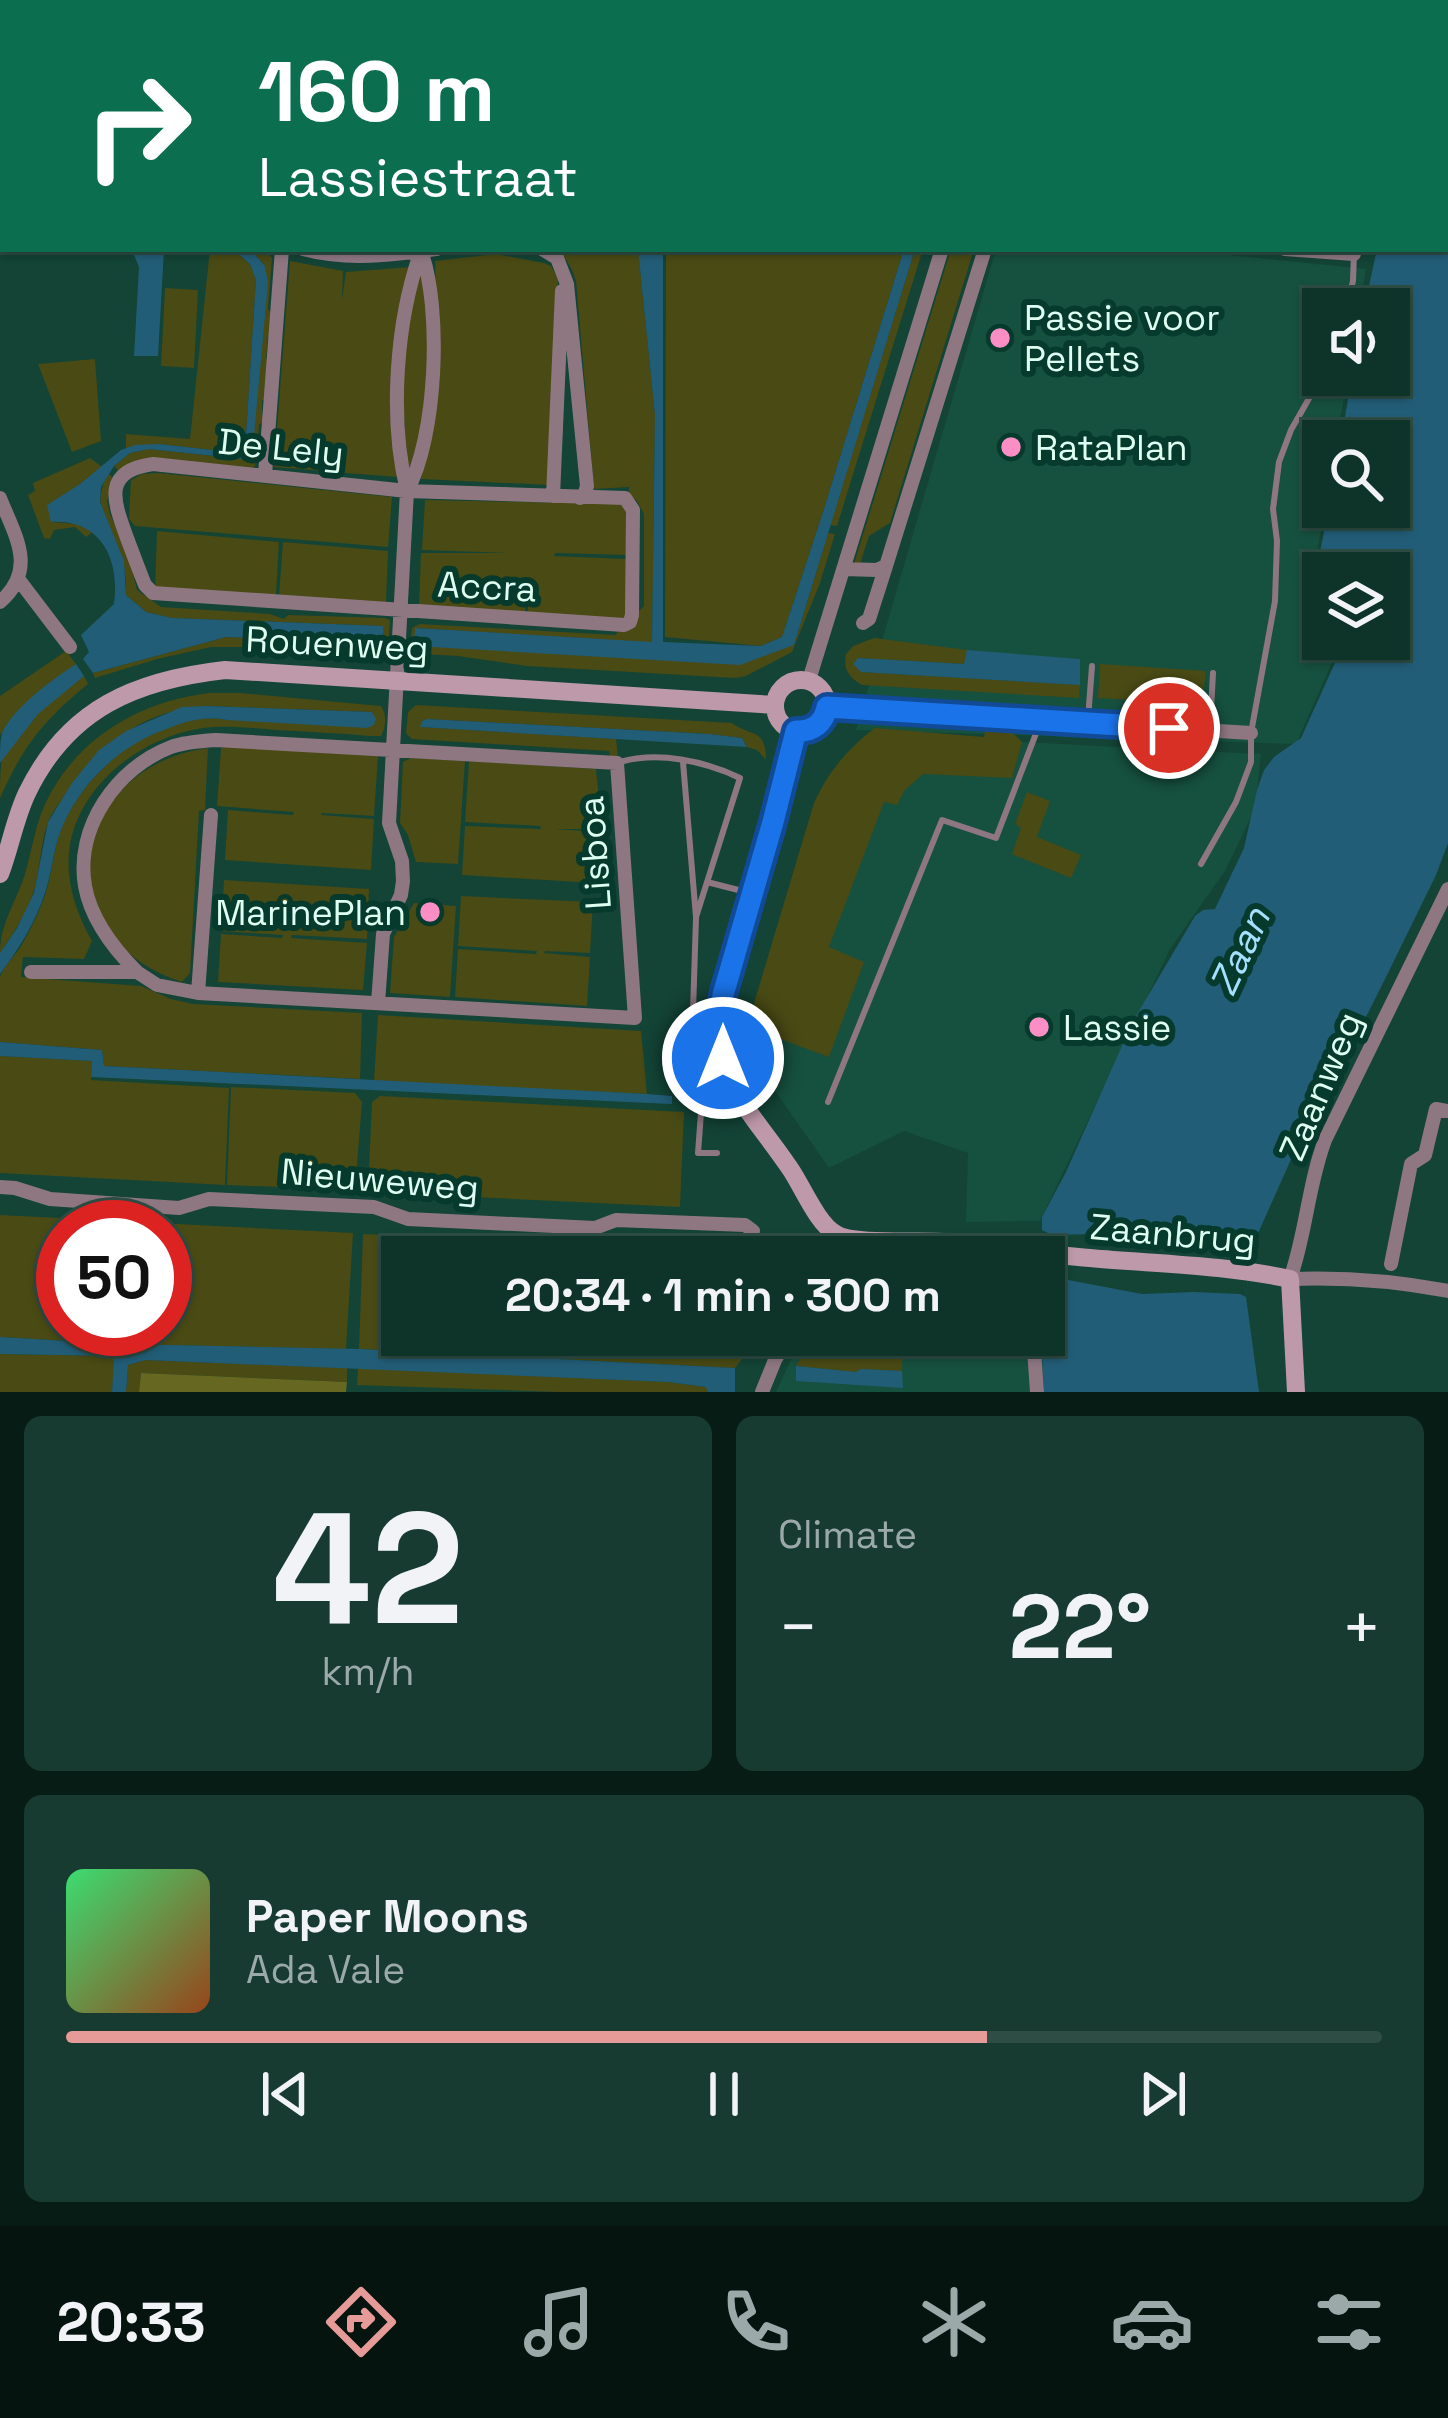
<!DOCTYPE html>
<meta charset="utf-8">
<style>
body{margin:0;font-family:"Space Grotesk",sans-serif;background:#173b30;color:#f1f3f6;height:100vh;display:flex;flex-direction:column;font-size:45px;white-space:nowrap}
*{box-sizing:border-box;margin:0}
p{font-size:39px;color:#9baaa8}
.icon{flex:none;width:66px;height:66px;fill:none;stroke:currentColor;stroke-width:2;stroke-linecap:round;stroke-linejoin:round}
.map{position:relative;height:1392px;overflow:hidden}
.details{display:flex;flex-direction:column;gap:24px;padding:24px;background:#081c16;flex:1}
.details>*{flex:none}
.top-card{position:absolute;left:0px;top:0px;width:1449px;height:252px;box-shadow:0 3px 9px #0004,0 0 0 3px #2e4e45;background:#0b6e4f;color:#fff;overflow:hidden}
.fabs{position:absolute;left:1302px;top:288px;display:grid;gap:24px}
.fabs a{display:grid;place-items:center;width:108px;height:108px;border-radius:0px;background:#0e3328;box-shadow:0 3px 9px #0004,0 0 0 3px #2e4e45;font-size:60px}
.speed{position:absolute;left:36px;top:1200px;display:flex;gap:24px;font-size:60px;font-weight:700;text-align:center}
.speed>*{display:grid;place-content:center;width:156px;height:156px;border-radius:50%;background:#0e3328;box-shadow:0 3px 9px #0004,0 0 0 3px #2e4e45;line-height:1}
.speed .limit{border:18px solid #d22;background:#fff;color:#111}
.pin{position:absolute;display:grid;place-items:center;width:102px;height:102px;color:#fff;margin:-51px;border:6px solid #fff;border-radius:50%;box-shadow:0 3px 12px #0007}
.me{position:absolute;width:132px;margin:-66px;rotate:0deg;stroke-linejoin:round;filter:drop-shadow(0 0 9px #0008)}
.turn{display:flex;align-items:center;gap:42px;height:252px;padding:0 60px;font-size:54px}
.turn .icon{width:156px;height:156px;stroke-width:2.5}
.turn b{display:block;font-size:84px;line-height:102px}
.big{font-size:90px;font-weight:700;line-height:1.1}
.details .card{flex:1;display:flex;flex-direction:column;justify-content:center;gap:18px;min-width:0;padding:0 42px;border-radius:18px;background:#173b30}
.details .dial{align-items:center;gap:0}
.dial b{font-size:156px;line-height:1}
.song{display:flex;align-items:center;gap:36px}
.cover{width:144px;height:144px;border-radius:18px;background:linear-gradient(135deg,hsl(140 70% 55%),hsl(20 70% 35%))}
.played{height:12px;border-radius:6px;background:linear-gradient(90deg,#e69b98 70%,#2e4e45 70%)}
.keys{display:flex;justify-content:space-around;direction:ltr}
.heat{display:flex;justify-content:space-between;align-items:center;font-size:66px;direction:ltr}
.details .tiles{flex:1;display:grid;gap:24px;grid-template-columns:1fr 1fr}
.card:last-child{grid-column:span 2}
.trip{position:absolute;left:381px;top:1236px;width:684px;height:120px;border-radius:0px;background:#0e3328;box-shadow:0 3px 9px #0004,0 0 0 3px #2e4e45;font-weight:700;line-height:120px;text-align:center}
.menu{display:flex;height:192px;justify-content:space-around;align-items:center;background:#061410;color:#9baaa8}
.menu .icon{width:84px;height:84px}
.menu .current{color:#e69b98}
.menu b{font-size:54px;color:#f1f3f6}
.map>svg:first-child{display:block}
.built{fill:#16503f}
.green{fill:#494a14;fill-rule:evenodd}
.forest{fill:#666720}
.water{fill:#225d77}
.pier{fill:#134436}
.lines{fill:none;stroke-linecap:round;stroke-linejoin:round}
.lane{stroke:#8f7782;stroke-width:6}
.street{stroke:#8f7782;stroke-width:14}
.secondary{stroke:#be99a9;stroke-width:18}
.route-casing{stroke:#114b97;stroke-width:30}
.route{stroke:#1a73e8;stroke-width:21}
.poi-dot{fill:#fb8fc5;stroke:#053a2c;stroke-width:4.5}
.labels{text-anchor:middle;stroke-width:12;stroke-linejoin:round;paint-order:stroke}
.poi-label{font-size:36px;fill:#defef1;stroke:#053a2c;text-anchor:start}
.street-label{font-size:36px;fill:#defef1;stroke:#053a2c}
.water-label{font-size:39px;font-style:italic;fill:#a5e0fe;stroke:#053a2c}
</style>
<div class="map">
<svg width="1448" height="1392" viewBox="0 0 1448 1392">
<rect width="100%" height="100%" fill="#134436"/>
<!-- built -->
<path class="built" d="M996,249H1170L1366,269L1359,309H1323V375H1348L1336,441H1323L1325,507L1307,608L1323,612V639L1342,640L1296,744L856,730Z
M1020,742L1261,754L1255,809L1225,871L1170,949L1040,1221L966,1222L968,1153L904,1131L829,1168L759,1068L752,1010L856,760L1013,775Z
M807,1335H1026L1030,1392H776L794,1353Z"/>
<!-- green -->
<path class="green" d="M210,249H233L250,264L256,280L245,451L239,453L159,444L126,448V434L190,439Z
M250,249H264L272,258L268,309L272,314V335L268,336L266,359H269L266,400H262V415L265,416L264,421L259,425L257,451L261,455L252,471L166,459L120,472L114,466L130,453L149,449L243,459L252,457L265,266Z
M553,249H638L655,415L652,643L416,628L414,645L583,655L794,645L828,533L835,534L820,583L792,652L746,676L735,678L527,666L458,656L420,654L410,649L412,628L419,624L615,635L644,606V514L637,501L629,494V487L594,489L576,281C572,267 566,256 553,249Z
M666,249H904L824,509L782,637L761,646L665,637Z
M915,249H923L837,526L830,525Z
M951,249H974L890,523L869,536L860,564H854Z
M496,254L544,263L551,266L558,279L549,485L421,479C437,409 438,333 435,261Z
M290,261L343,271L342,300L346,272L410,267L398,477L333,472L334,443L330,442L327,471L274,467Z
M419,272C438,319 427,427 408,474L402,388L407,320Z
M165,288L198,290L194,368L161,366Z
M95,359L101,441L72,452L38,364Z
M90,458L102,467L80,484L51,522L80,524L93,532L86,537L75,527L54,530L50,539L44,538L28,495L35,491L33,483Z
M108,473L114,479L107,501L110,514L128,554L137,590L161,607L270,614L284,619L288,615L385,618L390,620L388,649L380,655L265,647H211L157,659L95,678L93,673L226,637L383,644L382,626L172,618L146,612L126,595C126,586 126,575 124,566C116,527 87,515 108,473Z
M159,473L392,497L388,547L135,526L129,519L131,480L142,474Z
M425,500L628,504L627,555L555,553L554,556L627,559V617L624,619L528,613V576L525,613L419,605L421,553H509L422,550Z
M157,531L279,542L276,596L155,590Z
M283,542L388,551L386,603L279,596Z
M874,638L967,650L965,664L858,658L861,672L1080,685L1079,698L862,685C849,677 843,670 846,654L853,646Z
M66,651L76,664L27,703L0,735V696Z
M1100,664L1206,671L1202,704L1098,698Z
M84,676L88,684C44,720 23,746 0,798C0,786 0,770 2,759C16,727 57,696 84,676Z
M209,693H240L381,706C387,714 386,727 381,736H369C339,733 308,732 277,730C252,728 227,725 203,728C140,737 76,787 69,852C66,884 77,914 92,941L84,959L23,957L21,977L141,986L171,999L193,1004L362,1013L360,1079L104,1066L102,1050L0,1042C0,1024 0,994 0,977C3,966 15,956 21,946C30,931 39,912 45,895C52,875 53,852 60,832C82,771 161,707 227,720L372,712L207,706C145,709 95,746 63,798C58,805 51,814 48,822C41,842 40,866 35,887C29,911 14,932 0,953C0,924 16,902 25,874C32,850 35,825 46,802C77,738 140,701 209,693Z
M416,705L732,723C750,737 766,727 766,760L757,750L747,747L742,738L709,734L427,719L422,721L421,727L616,739L618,757H610L609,751L412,739L406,733L408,712Z
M986,725L1006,726L1022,742L1012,778L923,774L904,791L897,805L884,802L829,947L864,962L829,1057L750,1028L752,1010L814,803C828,772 848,748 875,728L984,737Z
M227,746L378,756L374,816L322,813L321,815L374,819L371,870L225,860L228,810L293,815L294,812L217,806L221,748Z
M208,748L205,810L199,811L190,973L182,982C45,939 67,767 208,748Z
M411,758L465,761L458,864L416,862L408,835L400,823L403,762Z
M469,761L596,769L602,829H555L598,832L595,883L462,875L465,826L541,829L540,826L465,822Z
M1027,792L1050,801L1037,837L1081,855L1071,878L1012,854L1021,828L1015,824Z
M224,880L369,889L367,939L292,935L291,938L367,943L363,990L218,982L221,934L282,938L283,935L221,931Z
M461,896L593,902L590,953L545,951L544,953L590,957L587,1006L455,997L458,949L536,954L537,951L458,946Z
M414,903L456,906L450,997L390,993L394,937Z
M378,1015L641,1031L647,1094L374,1081Z
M0,1056L92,1061L91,1080L229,1088L225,1185L0,1173Z
M231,1087L355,1093L362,1102L355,1190L227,1185Z
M380,1096L684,1112L680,1207L368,1192L372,1102Z
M0,1215L353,1233L346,1349L118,1344L0,1337ZM63,1227H165V1329H63Z
M363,1234L771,1253V1257H402V1335H768L759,1337L735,1368L359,1349Z
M814,1335H903L902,1371L862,1369L856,1372L796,1366Z
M0,1354L115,1356L112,1392H0Z
M145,1360L347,1368V1382L141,1373L139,1392H126L128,1365Z
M358,1368L668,1382L707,1387L708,1392H559L357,1385Z"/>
<!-- forest -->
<path class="forest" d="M141,1373L347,1382L346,1392H139Z"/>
<!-- water -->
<path class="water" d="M1448,128V843L1436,875L1388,973L1311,1127L1293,1155L1251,1249L1246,1297L1259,1392H1044L1041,1335H1044V1276H1047L1052,1235L1042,1230V1217L1066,1172L1133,1021L1195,916L1203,910L1215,909L1244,848L1257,790L1264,770L1274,757L1301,738L1343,645L1338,639H1389V573H1323V623L1305,605L1310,586L1301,582L1304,570L1316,572L1329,507H1389V441H1341L1352,375H1389V309H1364L1377,249H1446Z
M127,249H164L158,356H134L139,267L134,255Z
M233,249H250L265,266L268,283L252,457L243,459L149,449L130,453L114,466L101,487L100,502L124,561L126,595L146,612L172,618L383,626V644L226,637L93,673L83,659L89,652L81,635L114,604C120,559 101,519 51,522L47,505L80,484L121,450L135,445L159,444L239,453L245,451L256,280L250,264Z
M638,249H663V642L761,646L782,637L824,509L904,249H915L794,645L740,665L414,646L415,628L652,642L655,415Z
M967,650L1080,659V685L861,672L853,664L858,658L964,664Z
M76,664L84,676L38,714L0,763C0,753 0,741 2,733C14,707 53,679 76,664Z
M207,706L372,712L376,719L374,725L367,728L227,720C200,715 181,723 156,733C114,751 78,787 61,830C53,850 52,873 45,893C35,923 19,949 0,974V953L17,928L34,893L48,822L72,783L99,750L126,731L182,707Z
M427,719L709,734L742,738L747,747L420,727L422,721Z
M0,1042L102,1050L104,1066L647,1094L672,1096V1104L91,1077L92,1061L0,1056Z
M0,1337L118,1344L359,1349L735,1368V1392H708L706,1387L668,1382L145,1360L128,1365L126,1392H112L114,1356L0,1354Z
M796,1366L856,1372L861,1369L902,1371L903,1388L796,1381Z"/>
<!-- pier -->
<path class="pier" d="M1136,1233L1198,1245L1246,1251L1251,1249L1246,1297L1240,1294L1194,1292L1142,1294L1047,1276L1052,1235Z"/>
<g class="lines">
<!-- lane -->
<path class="lane" d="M1446,50L1448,47
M1346,309L1353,281L1354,253
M1088,719L1092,666
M1210,729L1213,673
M620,762C658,751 705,761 740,778L696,917L683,762
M1201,864L1236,802L1251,762V733L1275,601L1277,541L1273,509L1279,462L1291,430L1323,374
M707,882L750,893
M696,918L693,1012L696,1053L703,1086L698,1153H717
M828,1102L942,820L996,838L1040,723"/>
<!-- street -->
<path class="street" d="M139,0L141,3
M285,0L286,3
M448,0L449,3
M594,0L595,3
M159,3L169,0
M605,3V0
M744,3V0
M1007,3V0
M303,249C348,261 392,255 437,249
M542,249L557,258L567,284L587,486L585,493L580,498
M1285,249L1354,254
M153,464L407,491L625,498L633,510L632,615L630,622L624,625L153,593L145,585C139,570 133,554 127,538C114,502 101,471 153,464Z
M265,475L282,249
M407,491C437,437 442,308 421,251
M553,496L562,291
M0,498C15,536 38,569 0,602
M843,569L877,570L886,566L985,249
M19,580L70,647
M863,623L869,619L886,566
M809,680L942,249
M827,707L1251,733
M1448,889L1325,1140C1308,1185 1306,1234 1290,1279C1343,1277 1396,1281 1448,1291
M31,972H137L157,985L198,993L635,1018L617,763L216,740C201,741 185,742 171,747C116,768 75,828 85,886C91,920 114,949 137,972
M198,993L211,815
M378,1003L383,934L401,895L403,881L402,861L389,823L407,491C389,418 396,321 421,251
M0,1187L15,1188L50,1199L179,1208L209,1199L374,1207L408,1219L595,1228L616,1220L745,1225L753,1231
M825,1257L833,1233
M1391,1264L1411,1164L1425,1155L1436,1109L1448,1111
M1033,1335L1037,1392
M762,1392L775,1360L790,1335"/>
<!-- secondary -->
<path class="secondary" d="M775 706a26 26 0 1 1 52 0a26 26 0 1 1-52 0Z
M796,731L723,995C710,1080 746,1104 789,1167C802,1185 817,1224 836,1234C853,1245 920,1240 945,1242C993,1246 1041,1254 1090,1258C1157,1264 1225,1265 1290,1279L1296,1392
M0,874C10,848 15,818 27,793C68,708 136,680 225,670L775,705"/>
</g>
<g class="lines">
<defs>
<path id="route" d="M723,1058L719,1020L723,995L773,822L796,731C813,732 824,723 827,707L1169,728"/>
</defs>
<!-- route casing -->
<use href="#route" class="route-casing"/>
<!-- route -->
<use href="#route" class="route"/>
</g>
<!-- markers -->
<g class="poi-dot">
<circle cx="1000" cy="338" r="12"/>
<circle cx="1011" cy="447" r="12"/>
<circle cx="430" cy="912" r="12"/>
<circle cx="1039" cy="1027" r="12"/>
</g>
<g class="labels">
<!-- poi labels -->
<g class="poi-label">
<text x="1024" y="330">Passie voor<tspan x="1024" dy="41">Pellets</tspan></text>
<text x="1035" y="460">RataPlan</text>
<text x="406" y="925" text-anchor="end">MarinePlan</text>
<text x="1063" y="1040">Lassie</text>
</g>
<!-- street labels -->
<g class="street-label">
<text transform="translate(281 447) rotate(6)" y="13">De Lely</text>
<text transform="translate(487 586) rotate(3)" y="13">Accra</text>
<text transform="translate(337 643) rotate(3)" y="13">Rouenweg</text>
<text transform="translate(594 853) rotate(-94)" y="13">Lisboa</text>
<text transform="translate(1320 1086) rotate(-67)" y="13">Zaanweg</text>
<text transform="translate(380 1179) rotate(5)" y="13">Nieuweweg</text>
<text transform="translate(1173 1233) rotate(5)" y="13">Zaanbrug</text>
</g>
<!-- water labels -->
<g class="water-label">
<text transform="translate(1239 951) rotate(-65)" y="14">Zaan</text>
</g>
</g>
</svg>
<div class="fabs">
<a><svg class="icon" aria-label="sound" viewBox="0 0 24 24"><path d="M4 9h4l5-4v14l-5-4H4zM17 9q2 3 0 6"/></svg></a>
<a><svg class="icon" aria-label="search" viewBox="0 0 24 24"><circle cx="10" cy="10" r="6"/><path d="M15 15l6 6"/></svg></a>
<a><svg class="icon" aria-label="layers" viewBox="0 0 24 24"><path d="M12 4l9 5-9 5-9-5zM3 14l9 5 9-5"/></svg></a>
</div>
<div class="speed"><div class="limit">50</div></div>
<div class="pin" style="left:1169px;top:728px;background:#d93025"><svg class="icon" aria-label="arrive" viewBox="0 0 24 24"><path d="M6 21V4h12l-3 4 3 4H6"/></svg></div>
<svg class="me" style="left:723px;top:1058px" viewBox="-20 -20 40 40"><circle r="17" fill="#1a73e8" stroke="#fff" stroke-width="3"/><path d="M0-11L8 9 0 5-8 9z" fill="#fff"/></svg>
<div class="trip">20:34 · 1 min · 300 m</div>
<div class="top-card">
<div class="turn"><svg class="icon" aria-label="right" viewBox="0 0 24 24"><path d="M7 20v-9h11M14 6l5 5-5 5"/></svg><div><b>160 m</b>Lassiestraat</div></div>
</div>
</div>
<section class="details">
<div class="tiles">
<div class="card dial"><b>42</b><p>km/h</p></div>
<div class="card"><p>Climate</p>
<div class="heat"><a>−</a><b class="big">22°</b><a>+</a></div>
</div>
<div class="card">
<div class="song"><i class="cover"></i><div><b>Paper Moons</b><p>Ada Vale</p></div></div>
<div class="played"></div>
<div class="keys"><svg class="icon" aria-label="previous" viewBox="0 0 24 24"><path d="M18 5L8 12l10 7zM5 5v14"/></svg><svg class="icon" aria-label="pause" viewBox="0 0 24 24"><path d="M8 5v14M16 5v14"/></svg><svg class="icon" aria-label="next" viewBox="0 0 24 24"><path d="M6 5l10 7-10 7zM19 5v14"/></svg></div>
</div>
</div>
</section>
<nav class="menu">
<b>20:33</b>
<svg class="icon current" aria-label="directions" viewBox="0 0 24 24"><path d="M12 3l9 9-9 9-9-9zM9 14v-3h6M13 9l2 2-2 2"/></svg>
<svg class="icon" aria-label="music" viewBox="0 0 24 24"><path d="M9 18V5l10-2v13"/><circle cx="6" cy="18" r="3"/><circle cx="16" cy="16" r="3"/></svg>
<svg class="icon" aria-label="phone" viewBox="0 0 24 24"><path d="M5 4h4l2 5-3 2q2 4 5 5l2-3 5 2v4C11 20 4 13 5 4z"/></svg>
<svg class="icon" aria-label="climate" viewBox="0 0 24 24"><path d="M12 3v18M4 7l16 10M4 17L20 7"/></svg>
<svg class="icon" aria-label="car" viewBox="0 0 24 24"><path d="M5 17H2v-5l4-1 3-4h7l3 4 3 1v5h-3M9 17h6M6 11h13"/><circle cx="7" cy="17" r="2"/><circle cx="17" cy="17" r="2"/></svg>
<svg class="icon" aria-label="filters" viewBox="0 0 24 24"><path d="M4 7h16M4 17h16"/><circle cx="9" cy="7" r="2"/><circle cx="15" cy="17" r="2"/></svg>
</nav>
